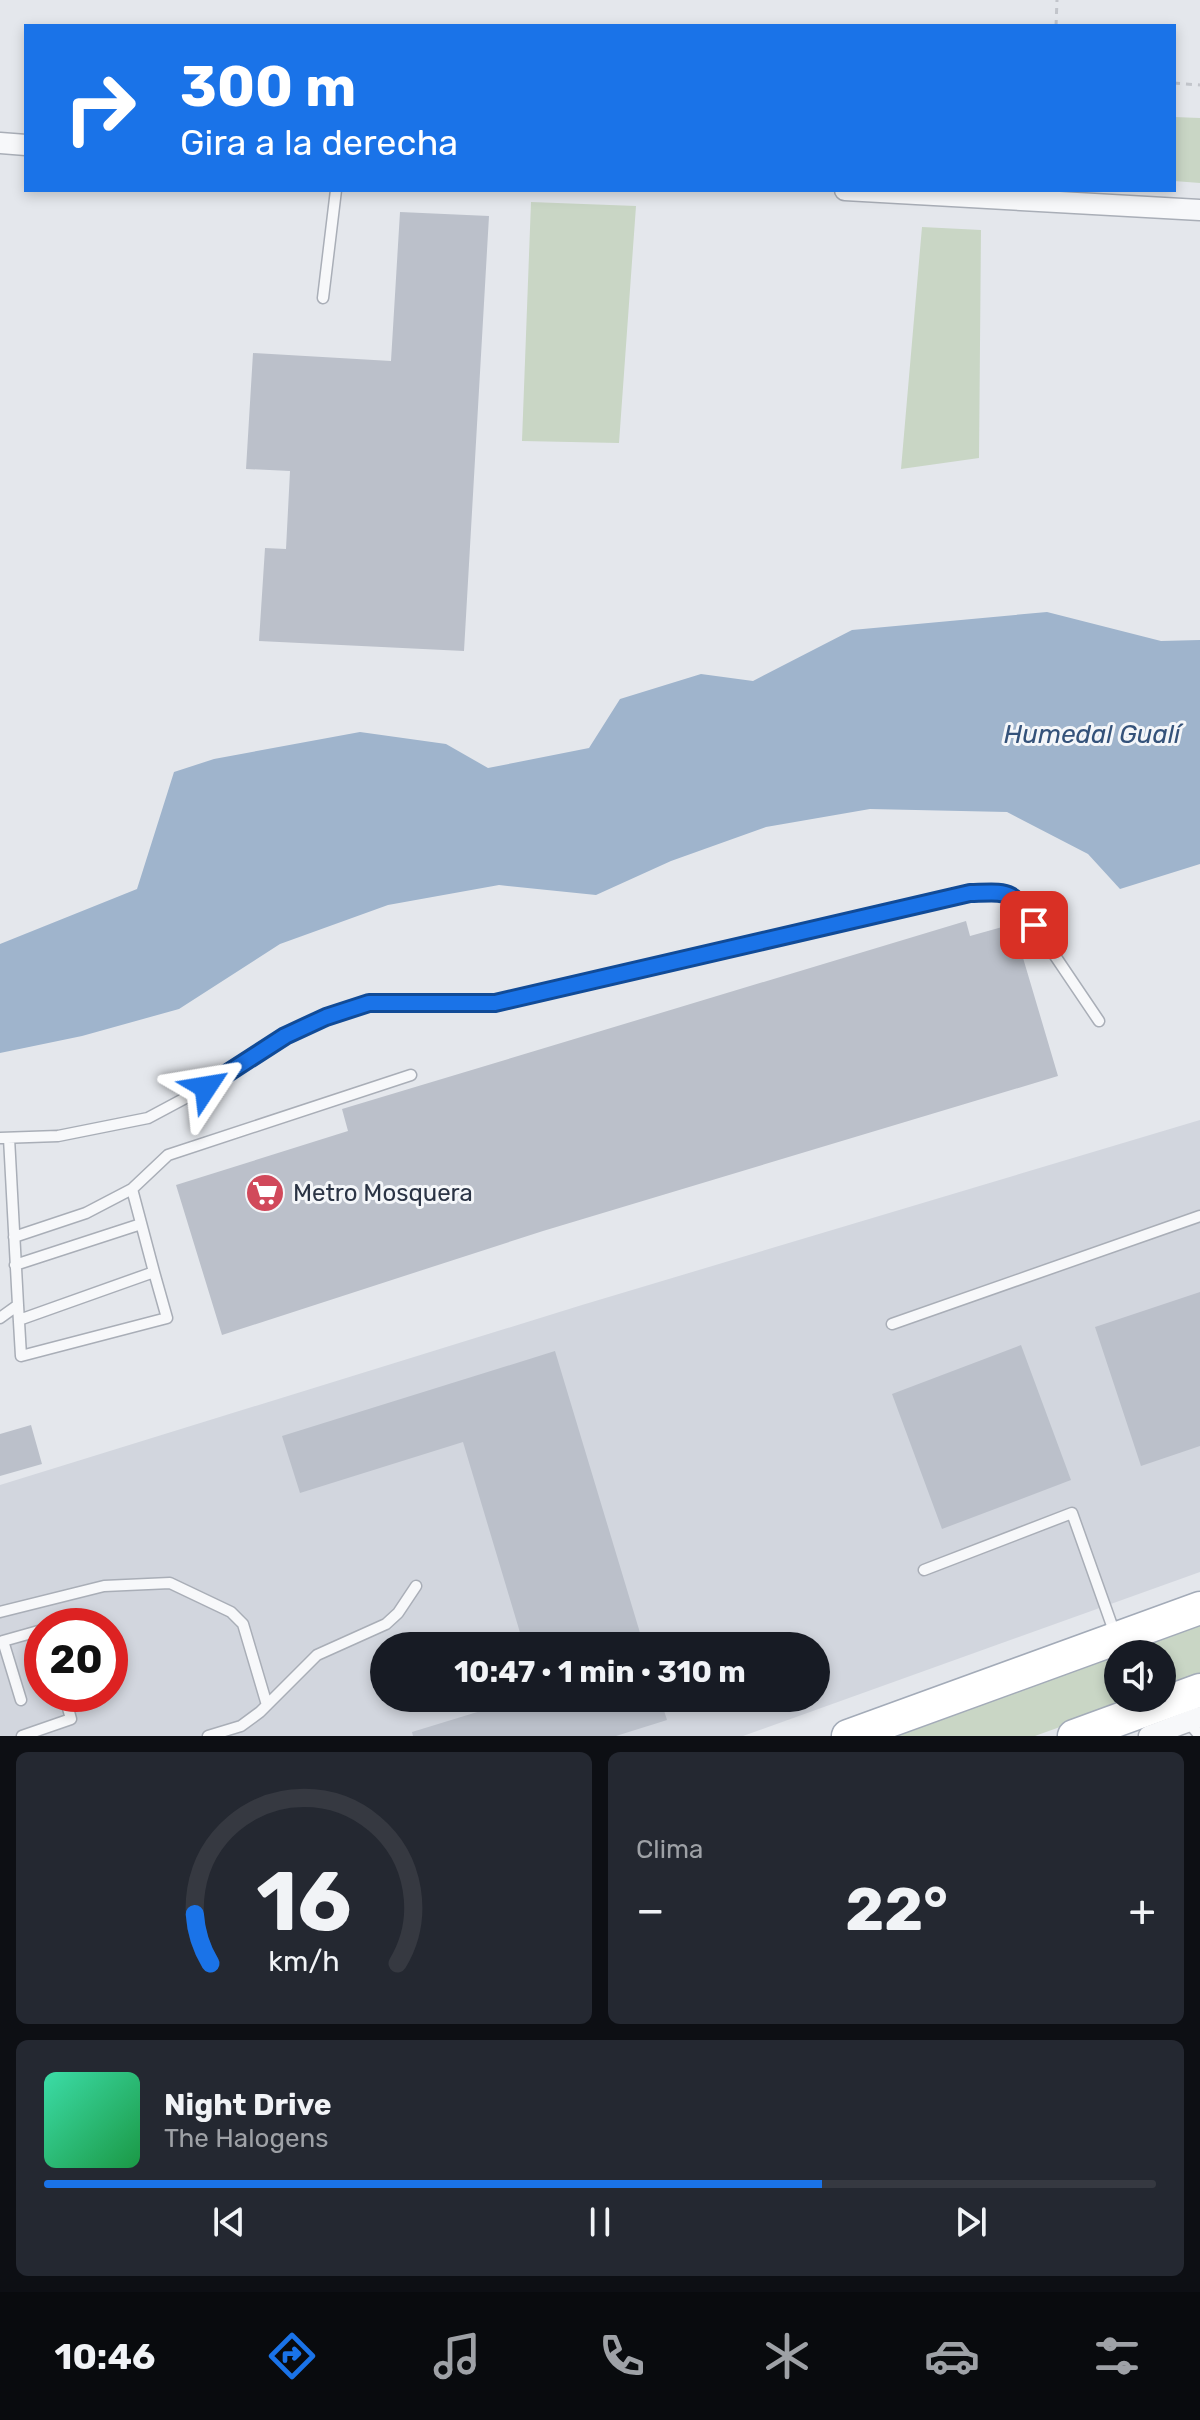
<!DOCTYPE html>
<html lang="es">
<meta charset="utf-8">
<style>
body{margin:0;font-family:Rubik,sans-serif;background:#242831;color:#f1f3f6;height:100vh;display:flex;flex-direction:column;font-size:30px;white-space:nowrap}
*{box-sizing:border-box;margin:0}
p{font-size:26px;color:#9ea1a6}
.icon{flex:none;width:44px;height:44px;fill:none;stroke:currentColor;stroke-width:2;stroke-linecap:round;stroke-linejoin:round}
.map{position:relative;height:1736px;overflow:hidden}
.drawer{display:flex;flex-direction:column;gap:16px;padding:16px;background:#0d0f14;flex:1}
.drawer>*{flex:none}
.hud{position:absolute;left:24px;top:24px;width:1152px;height:168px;border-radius:0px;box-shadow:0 4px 12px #0003;background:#1a73e8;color:#fff;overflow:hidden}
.buttons{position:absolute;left:1104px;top:1640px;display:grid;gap:16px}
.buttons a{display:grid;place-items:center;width:72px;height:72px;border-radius:50%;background:#171b24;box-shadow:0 4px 12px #0003;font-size:40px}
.speed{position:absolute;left:24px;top:1608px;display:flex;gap:16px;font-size:40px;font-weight:700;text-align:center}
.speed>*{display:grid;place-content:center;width:104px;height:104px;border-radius:50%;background:#171b24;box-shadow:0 4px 12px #0003;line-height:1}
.speed .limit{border:12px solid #d22;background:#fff;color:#111}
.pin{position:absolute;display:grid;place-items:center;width:68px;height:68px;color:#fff;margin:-34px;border-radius:16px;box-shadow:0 4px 12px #0006}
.me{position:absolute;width:88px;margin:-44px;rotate:57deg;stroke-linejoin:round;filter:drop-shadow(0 0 6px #0008)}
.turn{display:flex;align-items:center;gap:28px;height:168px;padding:0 24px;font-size:36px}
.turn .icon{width:104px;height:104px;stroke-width:2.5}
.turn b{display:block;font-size:56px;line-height:68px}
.big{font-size:60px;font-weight:700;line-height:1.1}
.drawer .card{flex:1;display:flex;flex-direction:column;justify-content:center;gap:12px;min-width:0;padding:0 28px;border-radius:12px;background:#242831}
.drawer .dial{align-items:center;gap:0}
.dial svg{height:208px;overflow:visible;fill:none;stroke:#363941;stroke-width:7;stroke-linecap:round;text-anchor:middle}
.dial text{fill:#f1f3f6;stroke:none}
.song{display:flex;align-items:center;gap:24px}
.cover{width:96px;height:96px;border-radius:12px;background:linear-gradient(135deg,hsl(160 70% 55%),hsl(140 70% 35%))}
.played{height:8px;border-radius:4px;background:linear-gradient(90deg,#1a73e8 70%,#363941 70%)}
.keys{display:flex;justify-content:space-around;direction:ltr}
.heat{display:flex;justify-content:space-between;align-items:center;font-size:44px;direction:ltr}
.drawer .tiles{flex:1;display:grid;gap:16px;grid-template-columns:1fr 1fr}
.card:last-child{grid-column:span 2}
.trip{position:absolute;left:370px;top:1632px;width:460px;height:80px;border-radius:40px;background:#171b24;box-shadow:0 4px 12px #0003;font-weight:700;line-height:80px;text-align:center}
.menu{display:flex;height:128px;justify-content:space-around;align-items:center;background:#090b0e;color:#9ea1a6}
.menu .icon{width:56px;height:56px}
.menu .selected{color:#1a73e8}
.menu b{font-size:36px;color:#f1f3f6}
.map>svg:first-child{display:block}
.built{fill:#d2d6de;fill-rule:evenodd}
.green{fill:#c9d6c5}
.water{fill:#9fb4cc}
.building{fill:#bbc0ca}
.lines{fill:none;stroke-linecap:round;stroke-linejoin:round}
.lane-casing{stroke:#a9aeb7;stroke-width:13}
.street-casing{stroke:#a9aeb7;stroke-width:23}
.primary-casing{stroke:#a3abb8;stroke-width:35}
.path{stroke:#c2c5cb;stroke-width:3;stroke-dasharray:6 6;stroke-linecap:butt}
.lane{stroke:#f7f8fa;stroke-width:10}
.street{stroke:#f7f8fa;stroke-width:20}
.primary{stroke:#fff;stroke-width:32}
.route-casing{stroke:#114b97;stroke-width:20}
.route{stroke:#1a73e8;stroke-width:14}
.labels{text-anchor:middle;stroke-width:6;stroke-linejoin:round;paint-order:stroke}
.poi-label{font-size:24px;fill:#2b3445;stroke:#f4f6f9;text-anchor:start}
.water-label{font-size:26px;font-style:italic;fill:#34527a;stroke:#f4f6f9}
</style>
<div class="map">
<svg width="1200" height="1736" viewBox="0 0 1200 1736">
<rect width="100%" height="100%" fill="#e4e7ec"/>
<!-- built -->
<path class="built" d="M1200,1120V1572L743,1736H0V1485L582,1305ZM42,1626H110V1694H42ZM384,1646H816V1698H384Z"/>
<!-- green -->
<path class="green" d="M1174,117L1200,118V183L1174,181Z
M531,202L636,206L619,443L522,441Z
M922,227L981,230L979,458L901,469Z
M1200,1621V1675L1162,1689V1654H1118V1698H1140L1035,1736H883Z"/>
<!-- water -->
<path class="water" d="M1047,612L1161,641L1200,640V864L1120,889L1088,854L1007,812L870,809L766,827L671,861L596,895L499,885L388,905L280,944L179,1009L82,1036L0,1053V944L137,889L174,772L214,759L360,732L446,744L488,768L589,748L620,699L701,674L753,681L852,630Z"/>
<!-- building -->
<path class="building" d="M400,212L489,216L464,651L259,641L265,548L286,549L290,471L246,469L253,353L391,361Z
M966,921L970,936L1013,924L1058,1076L543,1231L222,1335L176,1185L348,1131L342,1109Z
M1200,1292V1446L1141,1466L1095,1327Z
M1021,1345L1071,1480L942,1529L892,1394Z
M555,1351L644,1646H524L463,1442L300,1493L282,1436Z
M31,1425L42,1464L0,1476V1434Z
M523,1698H660L667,1720L616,1736H413L412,1732Z"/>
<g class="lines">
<defs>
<path id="lane" d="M323,298L336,190
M0,1138L58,1136L148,1118L206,1087L285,1036L326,1017L369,1003H495L970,893H1008L1018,901L1099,1021
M132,1189L168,1155L411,1075
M14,1237L86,1213L132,1189L154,1272L19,1320
M15,1265L141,1224
M18,1305L21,1356L167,1318L154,1272
M0,1318L18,1305L9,1138
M892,1324L1200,1216
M924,1570L1072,1513L1115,1634
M0,1612L104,1586L170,1583L231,1612L243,1624L267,1705
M21,1700L3,1641L42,1630
M1188,1722L1200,1736
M22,1736L71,1719L64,1694
M208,1736L241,1726L260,1712L317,1655L386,1624L398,1613L416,1586"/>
<path id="street" d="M0,143L26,145
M845,190L1200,210
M1149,1736L1200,1717"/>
<path id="primary" d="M848,1736L1200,1608
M1074,1736L1200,1690"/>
</defs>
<!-- lane casing -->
<use href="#lane" class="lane-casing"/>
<!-- street casing -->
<use href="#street" class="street-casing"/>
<!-- primary casing -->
<use href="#primary" class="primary-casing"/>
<!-- path -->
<path class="path" d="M1056,26L1057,0
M1174,83L1200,85"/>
<!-- lane -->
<use href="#lane" class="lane"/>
<!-- street -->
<use href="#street" class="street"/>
<!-- primary -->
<use href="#primary" class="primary"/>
</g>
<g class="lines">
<defs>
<path id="route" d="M206,1087L285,1036L326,1017L369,1003H495L970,893C1011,892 1011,889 1034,925"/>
</defs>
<!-- route casing -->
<use href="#route" class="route-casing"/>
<!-- route -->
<use href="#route" class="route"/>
</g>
<!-- icons -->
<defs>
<symbol id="supermarket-disc" viewBox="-11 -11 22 22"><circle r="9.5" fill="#d1495b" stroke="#f4f6f9"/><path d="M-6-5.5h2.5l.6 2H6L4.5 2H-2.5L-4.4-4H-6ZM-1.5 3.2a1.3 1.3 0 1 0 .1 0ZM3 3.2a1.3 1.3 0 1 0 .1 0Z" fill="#fff"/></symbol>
</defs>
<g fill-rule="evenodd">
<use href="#supermarket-disc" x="243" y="1171" width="44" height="44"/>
</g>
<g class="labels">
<!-- poi labels -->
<g class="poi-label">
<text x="293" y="1201">Metro Mosquera</text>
</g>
<!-- water labels -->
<g class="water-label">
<text x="1092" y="743">Humedal Gualí</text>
</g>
</g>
</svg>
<div class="buttons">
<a><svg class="icon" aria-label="sound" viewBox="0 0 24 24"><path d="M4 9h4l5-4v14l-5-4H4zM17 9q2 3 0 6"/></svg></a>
</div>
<div class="speed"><div class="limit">20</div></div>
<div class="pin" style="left:1034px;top:925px;background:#d93025"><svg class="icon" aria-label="arrive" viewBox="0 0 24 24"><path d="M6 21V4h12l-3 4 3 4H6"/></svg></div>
<svg class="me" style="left:206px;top:1087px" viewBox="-20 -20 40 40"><path d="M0-17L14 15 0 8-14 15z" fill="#1a73e8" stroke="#fff" stroke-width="4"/></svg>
<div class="trip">10:47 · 1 min · 310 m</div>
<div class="hud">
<div class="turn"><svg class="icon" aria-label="right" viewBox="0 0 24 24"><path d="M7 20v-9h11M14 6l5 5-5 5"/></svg><div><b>300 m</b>Gira a la derecha</div></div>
</div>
</div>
<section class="drawer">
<div class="tiles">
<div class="card dial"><svg viewBox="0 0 100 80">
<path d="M14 69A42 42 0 1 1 86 69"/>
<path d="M14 69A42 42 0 0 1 8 50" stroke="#1a73e8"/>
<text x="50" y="56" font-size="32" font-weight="700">16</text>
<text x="50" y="72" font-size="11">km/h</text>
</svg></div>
<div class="card"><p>Clima</p>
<div class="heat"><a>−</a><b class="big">22°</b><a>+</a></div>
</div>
<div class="card">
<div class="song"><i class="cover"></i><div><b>Night Drive</b><p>The Halogens</p></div></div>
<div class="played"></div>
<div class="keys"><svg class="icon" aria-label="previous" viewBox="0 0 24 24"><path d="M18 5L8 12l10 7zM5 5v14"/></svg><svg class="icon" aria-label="pause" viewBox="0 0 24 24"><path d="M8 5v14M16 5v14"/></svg><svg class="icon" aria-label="next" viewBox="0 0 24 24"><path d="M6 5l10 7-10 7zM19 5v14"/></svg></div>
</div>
</div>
</section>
<nav class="menu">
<b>10:46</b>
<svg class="icon selected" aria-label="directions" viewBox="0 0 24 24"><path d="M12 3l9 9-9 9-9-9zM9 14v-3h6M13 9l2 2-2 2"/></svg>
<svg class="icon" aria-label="music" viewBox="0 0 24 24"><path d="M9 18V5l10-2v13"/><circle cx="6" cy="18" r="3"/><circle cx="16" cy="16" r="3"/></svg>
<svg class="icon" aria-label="phone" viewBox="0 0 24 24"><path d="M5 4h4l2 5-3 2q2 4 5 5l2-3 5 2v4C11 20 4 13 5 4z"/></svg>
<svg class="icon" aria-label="climate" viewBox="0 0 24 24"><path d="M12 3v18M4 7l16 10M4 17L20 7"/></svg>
<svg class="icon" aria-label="car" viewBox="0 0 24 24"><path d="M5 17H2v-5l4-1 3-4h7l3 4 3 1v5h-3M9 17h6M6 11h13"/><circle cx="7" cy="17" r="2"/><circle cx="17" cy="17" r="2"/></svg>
<svg class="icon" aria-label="filters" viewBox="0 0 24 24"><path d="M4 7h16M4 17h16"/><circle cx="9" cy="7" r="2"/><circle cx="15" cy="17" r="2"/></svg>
</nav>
